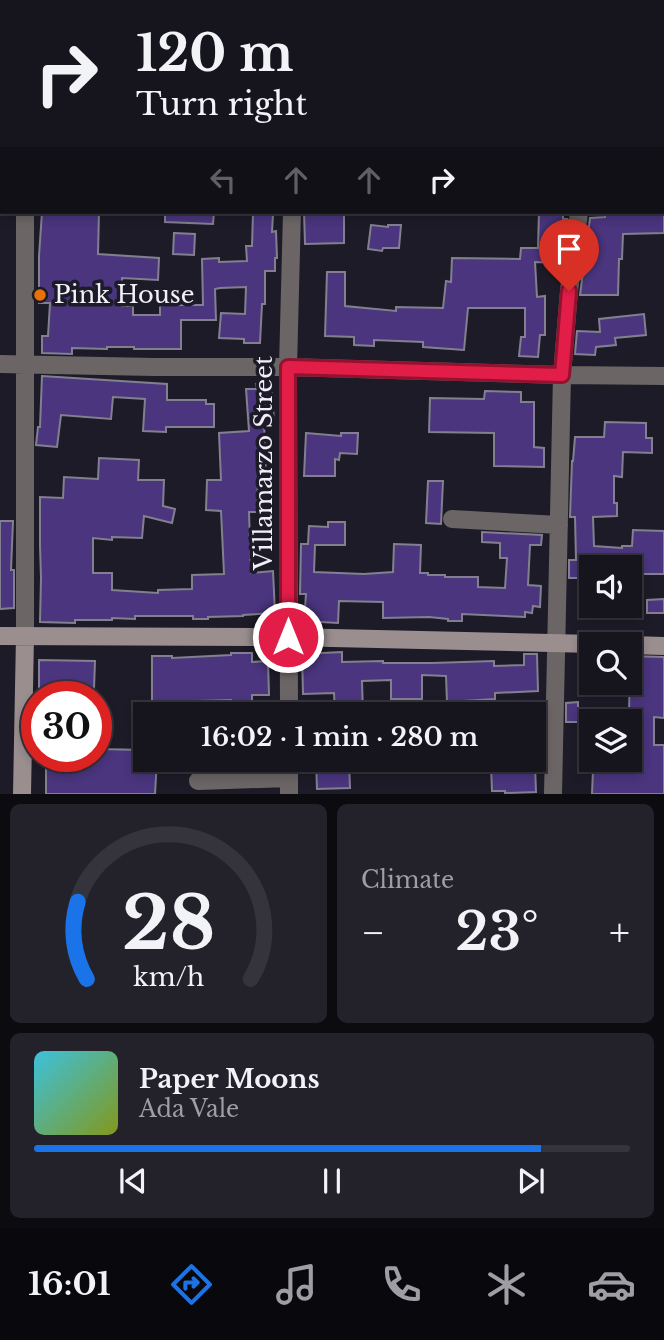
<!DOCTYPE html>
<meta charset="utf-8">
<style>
body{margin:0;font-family:"Libre Baskerville",serif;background:#23212a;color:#f1f3f6;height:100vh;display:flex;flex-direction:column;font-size:26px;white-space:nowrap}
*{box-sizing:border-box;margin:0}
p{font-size:23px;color:#9e9ea4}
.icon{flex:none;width:38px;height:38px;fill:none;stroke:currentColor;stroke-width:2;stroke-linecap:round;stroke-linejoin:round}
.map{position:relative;height:794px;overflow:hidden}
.panel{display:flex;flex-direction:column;gap:10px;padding:10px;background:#0c0b10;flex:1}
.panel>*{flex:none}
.top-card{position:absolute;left:0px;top:0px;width:665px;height:214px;box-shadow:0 4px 10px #0003,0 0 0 2px #35333b;background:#16141d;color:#f1f3f6;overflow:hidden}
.fabs{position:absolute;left:579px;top:555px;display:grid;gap:14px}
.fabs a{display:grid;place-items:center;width:63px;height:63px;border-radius:0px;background:#16141d;box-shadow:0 4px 10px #0003,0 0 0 2px #35333b;font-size:35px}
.speed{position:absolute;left:21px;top:681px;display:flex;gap:14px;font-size:35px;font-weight:700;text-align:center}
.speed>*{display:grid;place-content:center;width:91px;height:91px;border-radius:50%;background:#16141d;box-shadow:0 4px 10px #0003,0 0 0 2px #35333b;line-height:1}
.speed .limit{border:10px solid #d22;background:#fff;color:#111}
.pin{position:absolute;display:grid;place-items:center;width:60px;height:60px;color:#fff;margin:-72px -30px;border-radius:50% 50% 50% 0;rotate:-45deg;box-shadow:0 0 7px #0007}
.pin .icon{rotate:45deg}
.me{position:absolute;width:77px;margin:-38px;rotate:0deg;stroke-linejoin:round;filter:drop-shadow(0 0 5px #0008)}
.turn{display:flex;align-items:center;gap:24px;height:147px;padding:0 21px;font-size:32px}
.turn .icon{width:91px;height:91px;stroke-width:2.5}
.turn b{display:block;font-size:49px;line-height:60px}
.lanes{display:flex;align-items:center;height:66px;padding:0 21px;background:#0003;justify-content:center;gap:35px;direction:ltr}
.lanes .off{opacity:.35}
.big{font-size:52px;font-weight:600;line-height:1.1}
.panel .widget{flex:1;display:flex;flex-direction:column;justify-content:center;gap:10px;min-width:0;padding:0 24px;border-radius:10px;background:#23212a}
.panel .dial{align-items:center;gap:0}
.dial svg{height:182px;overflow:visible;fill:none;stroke:#35333b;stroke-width:7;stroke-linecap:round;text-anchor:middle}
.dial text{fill:#f1f3f6;stroke:none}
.song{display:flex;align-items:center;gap:21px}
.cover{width:84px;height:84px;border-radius:10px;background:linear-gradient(135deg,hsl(190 70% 55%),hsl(70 70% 35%))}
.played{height:7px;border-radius:4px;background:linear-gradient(90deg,#1a73e8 85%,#35333b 85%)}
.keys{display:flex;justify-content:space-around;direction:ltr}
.heat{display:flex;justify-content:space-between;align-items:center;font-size:38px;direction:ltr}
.panel .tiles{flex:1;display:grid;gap:10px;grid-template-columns:1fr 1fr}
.widget:last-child{grid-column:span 2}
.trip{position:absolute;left:133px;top:702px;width:413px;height:70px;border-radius:0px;background:#16141d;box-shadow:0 4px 10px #0003,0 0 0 2px #35333b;font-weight:600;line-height:70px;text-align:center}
.dock{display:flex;height:112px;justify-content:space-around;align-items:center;background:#09080c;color:#9e9ea4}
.dock .icon{width:49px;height:49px}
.dock .active{color:#1a73e8}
.dock b{font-size:32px;color:#f1f3f6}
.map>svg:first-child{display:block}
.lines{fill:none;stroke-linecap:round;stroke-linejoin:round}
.river{stroke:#0a3c6b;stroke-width:28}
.building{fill:#4a357e;stroke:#82808f;stroke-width:2}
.minor{stroke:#6c6565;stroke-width:18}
.secondary{stroke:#9a8e8f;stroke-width:18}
.route-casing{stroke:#92132f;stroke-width:18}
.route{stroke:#e11d48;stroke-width:12}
.food-dot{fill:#e8710a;stroke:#1d1b27;stroke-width:2.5}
.labels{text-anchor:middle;stroke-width:7;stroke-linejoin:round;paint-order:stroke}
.poi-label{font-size:24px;fill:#f1eff8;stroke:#1d1b27;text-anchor:start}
.street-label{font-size:24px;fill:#f1eff8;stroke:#1d1b27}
</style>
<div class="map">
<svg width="664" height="794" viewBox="0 0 664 794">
<rect width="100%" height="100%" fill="#1d1b27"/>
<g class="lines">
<!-- river -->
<path class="river" d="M607,2V0
M0,52L2,53"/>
</g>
<!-- building -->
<path class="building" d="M42,212H99L98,254L159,258L158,280L122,278V306H133V315H160V305H203L202,259L219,258V262L247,261L246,246H252L253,213L273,214L272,232L276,231L277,258H275V271H265V304H262L260,343H244V339L219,338L221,313L245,314L246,287L220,288L215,289L216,320H181V349H134V347H107V349L72,348V354L42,353V336H48L50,303H39V256Z
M165,212H214L213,224L165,222Z
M304,212H344V243L305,244Z
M539,212H563V219H567L561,263L535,262L537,297L545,296V335H540L538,357L519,356L521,337H525V308H468L464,350L423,347V342L374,340V346L354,345V337L325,336L327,272H345V306L396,311V307L443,308L446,281L451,282L452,258L520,259L521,248H538Z
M605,214H664V233L623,234L622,259H619L618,295H580L590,218L605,217Z
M371,225L388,227V225H401L399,248H383L382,251L368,249Z
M174,233L195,234L194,255L173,254Z
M644,314L646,335L615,338L616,345L596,347L595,355L575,354L577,331L600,332L599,319Z
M42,376L167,384V400H206V404H214V427H166V432L143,431L145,399L113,397L111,419L61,415L57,447L36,445L38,427H40Z
M271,383L274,420L264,421L266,476L258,477L257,512H249L251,573L273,571L275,613L243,615V616L208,617V619H193V616H135V619L112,618V620H75V623L40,622L41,578L40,546V497L63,498L64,477L98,479L99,458L139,460L138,480H164L163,506L175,509L172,523L144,516L142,538L112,537V540L93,538V573H112V590L158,593V590L192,589V575L224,574L221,511L206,510L207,480H221L219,433L249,431L246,389H257L256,384Z
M485,391L521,392V402H534V447L544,448V467L494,466V433L429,432L430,398L484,399Z
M605,422L646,423V438H652V453L623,452L622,477L614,476V503H617V516L593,517L594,546L622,548V546H632L633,530L664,531V574H632V567L592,563V578H569V560H576L575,517H570L572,461H573L575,437H604Z
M306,433L341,436V433H358L357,454L340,453L339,460L335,459V476H304Z
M428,481H443L441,524L426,523Z
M0,521H13L11,570H14V608L0,609Z
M328,522H345V545H315L314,572L364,574L393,572L394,544L421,545L420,573H428V575H445V577H478V587L505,588L507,558H500V543L482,542V532L542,535L541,545H530L528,585L541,586L540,607L533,606L532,613L525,612V617L462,614V621H448V619L429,617L383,618V602L339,601L338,623L304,621L306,594H300L301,544H308L309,526L328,527Z
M664,599V613H647V600Z
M342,652V662L383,661V663H432L494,661V666L524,665V654H537L538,691L495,693V699L447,702L446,676L422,675V699H391V680L362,681L363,714H335L334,693L303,694L302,654Z
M231,653H252V662L268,661L269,695H252V714H231V700L198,701L199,714H152V656H172V658L231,655Z
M630,656L664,657V718L654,717V745H664V794H592L593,770H627V760H630V745H634V717H629Z
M39,660L95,661L94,689L39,688Z
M578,702V722H566V703Z
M96,749L145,750V760H157L155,794H46V764H50V756H96Z
M252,760H267V767L252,768Z
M316,760H336V762H349L350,788L317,789Z
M535,765L536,792L505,793V791H492L491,767Z"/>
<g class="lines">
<!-- minor -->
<path class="minor" d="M25,2V0
M294,2V0
M25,212V636
M0,364L154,367H288L562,375L664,376
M452,519L559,525
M289,714L288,367L292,212
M289,760V794
M198,781L289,778
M553,794L562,375L569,291L579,212"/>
<!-- secondary -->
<path class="secondary" d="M0,636L288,637L594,644
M630,645L664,646
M22,794L25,636"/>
</g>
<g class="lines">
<defs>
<path id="route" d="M288,637V367L562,375L569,291"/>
</defs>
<!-- route casing -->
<use href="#route" class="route-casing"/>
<!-- route -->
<use href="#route" class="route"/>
</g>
<!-- markers -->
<circle class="food-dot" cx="40" cy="295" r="7"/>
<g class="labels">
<!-- poi labels -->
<g class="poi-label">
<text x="54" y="303">Pink House</text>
</g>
<!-- street labels -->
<g class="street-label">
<text transform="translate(264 463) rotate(-90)" y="8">Villamarzo Street</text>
</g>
</g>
</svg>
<div class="fabs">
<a><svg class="icon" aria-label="sound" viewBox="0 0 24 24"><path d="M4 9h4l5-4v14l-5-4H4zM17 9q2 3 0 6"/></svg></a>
<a><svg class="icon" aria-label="search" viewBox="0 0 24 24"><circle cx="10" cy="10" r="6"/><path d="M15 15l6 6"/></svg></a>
<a><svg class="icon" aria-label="layers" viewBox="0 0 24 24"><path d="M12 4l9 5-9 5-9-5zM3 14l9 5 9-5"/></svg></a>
</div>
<div class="speed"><div class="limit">30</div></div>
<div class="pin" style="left:569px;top:291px;background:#d93025"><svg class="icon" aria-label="arrive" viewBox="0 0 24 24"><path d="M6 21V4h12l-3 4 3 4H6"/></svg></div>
<svg class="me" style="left:288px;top:637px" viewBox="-20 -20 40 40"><circle r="17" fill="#e11d48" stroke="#fff" stroke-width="3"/><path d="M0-11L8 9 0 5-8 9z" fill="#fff"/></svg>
<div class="trip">16:02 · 1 min · 280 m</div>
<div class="top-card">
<div class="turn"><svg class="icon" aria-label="right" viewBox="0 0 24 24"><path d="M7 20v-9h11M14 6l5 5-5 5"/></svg><div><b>120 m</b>Turn right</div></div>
<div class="lanes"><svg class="icon off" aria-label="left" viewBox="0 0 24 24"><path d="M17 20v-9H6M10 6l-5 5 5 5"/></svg><svg class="icon off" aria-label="ahead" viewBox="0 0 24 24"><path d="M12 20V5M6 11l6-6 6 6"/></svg><svg class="icon off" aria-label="ahead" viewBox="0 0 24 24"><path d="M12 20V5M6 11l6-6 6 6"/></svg><svg class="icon" aria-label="right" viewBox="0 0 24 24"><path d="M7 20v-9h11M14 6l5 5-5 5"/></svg></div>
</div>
</div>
<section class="panel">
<div class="tiles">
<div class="widget dial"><svg viewBox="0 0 100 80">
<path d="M14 69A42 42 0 1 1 86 69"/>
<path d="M14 69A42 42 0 0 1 10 35" stroke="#1a73e8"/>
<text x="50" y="56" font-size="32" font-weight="700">28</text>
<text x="50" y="72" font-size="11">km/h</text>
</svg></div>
<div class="widget"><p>Climate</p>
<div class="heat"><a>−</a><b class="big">23°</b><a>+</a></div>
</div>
<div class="widget">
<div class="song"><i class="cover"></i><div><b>Paper Moons</b><p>Ada Vale</p></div></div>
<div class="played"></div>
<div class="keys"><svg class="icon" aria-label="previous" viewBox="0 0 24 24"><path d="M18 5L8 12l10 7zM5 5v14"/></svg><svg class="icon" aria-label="pause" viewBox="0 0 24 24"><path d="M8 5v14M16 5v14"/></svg><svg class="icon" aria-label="next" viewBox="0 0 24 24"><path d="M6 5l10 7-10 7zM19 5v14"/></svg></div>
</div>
</div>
</section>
<nav class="dock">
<b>16:01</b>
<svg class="icon active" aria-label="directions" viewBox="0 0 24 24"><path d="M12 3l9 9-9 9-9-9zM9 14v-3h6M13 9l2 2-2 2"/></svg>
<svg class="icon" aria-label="music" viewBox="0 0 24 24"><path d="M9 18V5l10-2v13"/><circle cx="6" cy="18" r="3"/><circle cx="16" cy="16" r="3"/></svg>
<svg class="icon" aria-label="phone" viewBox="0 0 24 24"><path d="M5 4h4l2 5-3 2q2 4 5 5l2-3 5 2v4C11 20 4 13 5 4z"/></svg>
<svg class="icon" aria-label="climate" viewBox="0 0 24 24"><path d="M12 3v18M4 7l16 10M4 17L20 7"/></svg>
<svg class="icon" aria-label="car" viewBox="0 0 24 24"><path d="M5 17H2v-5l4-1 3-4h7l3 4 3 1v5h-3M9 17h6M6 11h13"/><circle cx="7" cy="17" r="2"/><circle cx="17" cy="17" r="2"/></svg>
</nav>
